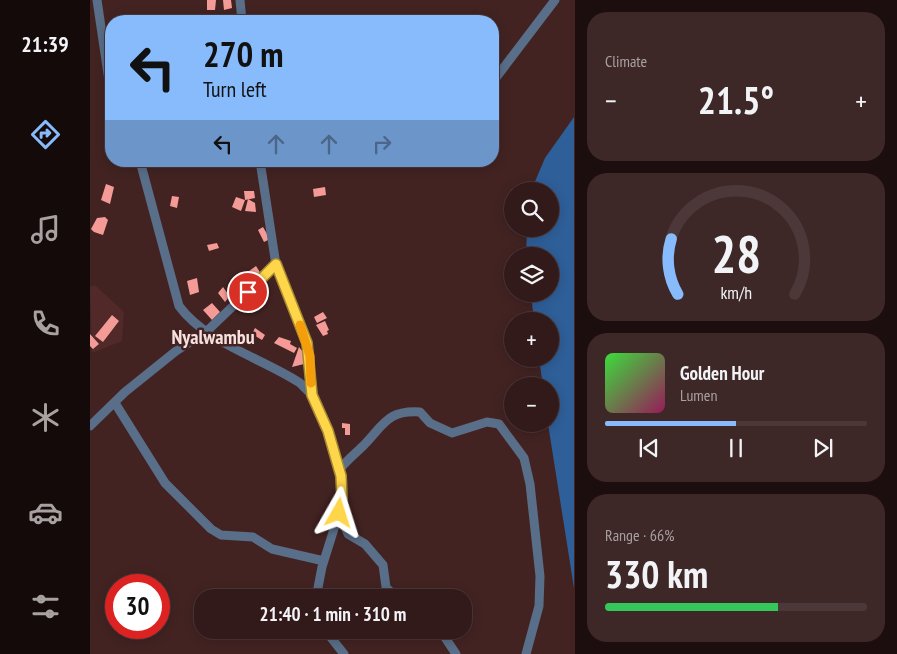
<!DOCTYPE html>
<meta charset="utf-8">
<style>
body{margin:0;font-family:"PT Sans Narrow",sans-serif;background:#3d2727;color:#f1f3f6;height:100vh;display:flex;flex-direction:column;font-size:19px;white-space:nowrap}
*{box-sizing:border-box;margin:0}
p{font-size:16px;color:#a8a1a2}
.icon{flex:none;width:28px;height:28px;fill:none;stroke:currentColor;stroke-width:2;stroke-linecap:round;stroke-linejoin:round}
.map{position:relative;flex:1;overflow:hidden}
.side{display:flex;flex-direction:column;gap:12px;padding:12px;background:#1c0e0e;width:322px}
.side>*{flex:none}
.top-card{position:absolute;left:15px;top:15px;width:394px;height:152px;border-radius:20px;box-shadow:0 2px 12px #0003,0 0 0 1px #4d3839;background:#87bbfc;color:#111;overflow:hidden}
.buttons{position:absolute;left:414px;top:182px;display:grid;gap:10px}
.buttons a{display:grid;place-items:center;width:55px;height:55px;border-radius:50%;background:#321a1a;box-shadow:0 2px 12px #0003,0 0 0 1px #4d3839;font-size:25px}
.speed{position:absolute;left:15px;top:574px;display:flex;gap:10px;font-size:25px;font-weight:700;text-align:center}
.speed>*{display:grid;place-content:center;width:65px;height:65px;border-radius:50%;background:#321a1a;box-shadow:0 2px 12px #0003,0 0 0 1px #4d3839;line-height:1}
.speed .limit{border:8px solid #d22;background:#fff;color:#111}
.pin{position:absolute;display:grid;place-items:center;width:42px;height:42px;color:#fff;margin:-21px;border:2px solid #fff;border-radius:50%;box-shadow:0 1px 5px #0007}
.me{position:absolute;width:55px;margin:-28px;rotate:6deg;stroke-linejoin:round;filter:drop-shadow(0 0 4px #0008)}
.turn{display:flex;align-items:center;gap:18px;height:105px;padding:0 15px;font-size:22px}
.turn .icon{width:65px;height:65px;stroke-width:2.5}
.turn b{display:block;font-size:35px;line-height:42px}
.lanes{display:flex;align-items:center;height:48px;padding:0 15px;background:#0003;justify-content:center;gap:25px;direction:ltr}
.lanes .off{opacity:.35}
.big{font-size:38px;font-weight:600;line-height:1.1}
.side .card{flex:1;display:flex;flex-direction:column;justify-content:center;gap:8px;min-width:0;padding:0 18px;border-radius:20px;background:#3d2727}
.side .dial{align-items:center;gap:0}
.dial svg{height:130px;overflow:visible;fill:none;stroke:#4d3839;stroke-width:7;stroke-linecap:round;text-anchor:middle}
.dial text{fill:#f1f3f6;stroke:none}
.song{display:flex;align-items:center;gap:15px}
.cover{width:60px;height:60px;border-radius:8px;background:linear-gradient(135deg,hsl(120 70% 55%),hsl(330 70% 35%))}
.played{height:5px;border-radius:2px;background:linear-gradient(90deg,#87bbfc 50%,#4d3839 50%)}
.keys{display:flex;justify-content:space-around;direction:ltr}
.heat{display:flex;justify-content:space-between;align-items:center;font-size:28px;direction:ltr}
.charge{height:8px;border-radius:4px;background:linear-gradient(90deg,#34c759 66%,#4d3839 0)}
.trip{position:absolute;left:104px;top:589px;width:278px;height:50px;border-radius:20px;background:#321a1a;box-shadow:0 2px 12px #0003,0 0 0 1px #4d3839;font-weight:600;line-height:50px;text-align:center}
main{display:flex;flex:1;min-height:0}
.tabs{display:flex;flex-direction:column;width:90px;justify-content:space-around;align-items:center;background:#140a0a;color:#a8a1a2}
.tabs .icon{width:35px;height:35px}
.tabs .current{color:#87bbfc}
.tabs b{font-size:22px;color:#f1f3f6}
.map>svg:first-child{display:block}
.built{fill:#502928}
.water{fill:#2f5f99}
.building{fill:#f49b97}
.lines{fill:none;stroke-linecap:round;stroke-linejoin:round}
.minor{stroke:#596e88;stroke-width:9}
.route-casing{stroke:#a68a30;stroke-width:12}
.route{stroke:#ffd54a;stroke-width:9}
.slow{stroke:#f59e0b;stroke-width:9}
.labels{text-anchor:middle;stroke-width:5;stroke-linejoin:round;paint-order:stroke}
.quarter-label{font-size:20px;font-weight:bold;fill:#f6e1df;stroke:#422322}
</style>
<main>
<nav class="tabs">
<b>21:39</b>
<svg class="icon current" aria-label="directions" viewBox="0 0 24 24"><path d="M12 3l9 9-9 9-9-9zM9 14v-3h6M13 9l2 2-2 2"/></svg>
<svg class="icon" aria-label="music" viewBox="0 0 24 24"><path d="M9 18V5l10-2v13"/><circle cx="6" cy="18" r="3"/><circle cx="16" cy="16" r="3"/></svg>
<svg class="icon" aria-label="phone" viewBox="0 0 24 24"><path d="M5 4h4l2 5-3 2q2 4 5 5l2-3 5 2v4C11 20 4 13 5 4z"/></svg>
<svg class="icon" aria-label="climate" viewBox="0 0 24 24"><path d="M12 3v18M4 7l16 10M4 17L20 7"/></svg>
<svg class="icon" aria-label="car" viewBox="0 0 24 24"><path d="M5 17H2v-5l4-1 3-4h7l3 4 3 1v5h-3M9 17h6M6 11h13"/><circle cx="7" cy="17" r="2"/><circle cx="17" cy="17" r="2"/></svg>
<svg class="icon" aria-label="filters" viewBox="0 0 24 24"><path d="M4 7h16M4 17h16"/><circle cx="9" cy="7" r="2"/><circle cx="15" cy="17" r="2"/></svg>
</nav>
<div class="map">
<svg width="485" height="654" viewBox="0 0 485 654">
<rect width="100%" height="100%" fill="#422322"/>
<!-- built -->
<path class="built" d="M5,285L34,312L32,341L2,353L0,287Z"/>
<!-- water -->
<path class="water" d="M484,117V588L458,424L460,386H453L449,359H460V321H444L441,294H460V256H436L437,229H460V191H441L455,158Z"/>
<!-- building -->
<path class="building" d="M117,0H126L125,10H117Z
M133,0H141L142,8L134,10Z
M16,184L24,187L20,204L11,200Z
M235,187L236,195L224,197L223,189Z
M154,191H164L165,198L155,200Z
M82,196L89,197L87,208L80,206Z
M146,197L155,200L151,211L142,207Z
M158,199L165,203L166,212L155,211Z
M15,217L18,220L13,235L4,232L1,229L7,218Z
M173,227L180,239L174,242L168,230Z
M127,243L129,248L119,251L117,245Z
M166,266L171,274L167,277L163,272L154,280L160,284L156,288L148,279Z
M107,278L109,292L100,295L97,281Z
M133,287L138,294L145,290L148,296L141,300L139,297L135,302L128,293Z
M170,292L174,299L166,303L162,298Z
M122,303L130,312L122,320L113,310Z
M233,312L237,318L227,323L224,317Z
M22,315L29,321L13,342L5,336Z
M235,321L239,330L237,331L238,334L233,336L226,325Z
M165,328L175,335L172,340L162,334Z
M0,334L9,344L3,349L0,346Z
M189,337L201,341L200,344L207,348L204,353L184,343Z
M209,347L216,356L214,364L202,367Z
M252,423L260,424V435H255V428H252Z
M160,630H167L163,640L157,638Z"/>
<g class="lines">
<!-- minor -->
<path class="minor" d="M7,0L21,94
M150,0L152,21
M402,83L465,0
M50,161L89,306C116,343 172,358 210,383L222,395L238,431L251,476L252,498L249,513L232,567L226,598
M170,161L186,265L217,343L222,395
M25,403L75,483L121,529L131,535L163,537L182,549L234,561
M0,426L35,392L86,351L116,332L186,265
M249,470C257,460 266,453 275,444C294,424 298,410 330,412L340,423L362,433L397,422L409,424L434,458L440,484L450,576L449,606L436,654
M249,513L258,534L275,544L293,565L296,587L306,598
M235,630L254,654
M350,630L366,654"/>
</g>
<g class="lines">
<defs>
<path id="route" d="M158,292L186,264L217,343L222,395L238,431L251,476L252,498L249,513"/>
</defs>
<!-- route casing -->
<use href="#route" class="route-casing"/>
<!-- route -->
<use href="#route" class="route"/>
<!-- slow -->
<path class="slow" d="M210,325L220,356L221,383"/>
</g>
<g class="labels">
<!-- quarter labels -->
<g class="quarter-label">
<text x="123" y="344">Nyalwambu</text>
</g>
</g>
</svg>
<div class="buttons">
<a><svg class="icon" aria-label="search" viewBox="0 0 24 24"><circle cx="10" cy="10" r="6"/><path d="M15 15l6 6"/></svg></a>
<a><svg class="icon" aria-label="layers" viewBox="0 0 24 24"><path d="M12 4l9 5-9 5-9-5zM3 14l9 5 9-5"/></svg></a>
<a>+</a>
<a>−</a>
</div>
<div class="speed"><div class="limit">30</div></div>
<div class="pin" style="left:158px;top:292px;background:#d93025"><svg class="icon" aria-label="arrive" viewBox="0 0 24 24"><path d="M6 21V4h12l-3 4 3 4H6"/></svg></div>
<svg class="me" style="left:249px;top:513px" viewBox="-20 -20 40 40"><path d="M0-17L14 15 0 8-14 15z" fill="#ffd54a" stroke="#fff" stroke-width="4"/></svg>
<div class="trip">21:40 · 1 min · 310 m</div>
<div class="top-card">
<div class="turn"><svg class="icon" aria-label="left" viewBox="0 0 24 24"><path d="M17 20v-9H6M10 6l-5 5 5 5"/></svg><div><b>270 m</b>Turn left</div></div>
<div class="lanes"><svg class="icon" aria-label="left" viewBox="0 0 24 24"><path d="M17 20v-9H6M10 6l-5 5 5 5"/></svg><svg class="icon off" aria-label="ahead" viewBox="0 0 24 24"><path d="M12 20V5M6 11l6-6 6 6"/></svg><svg class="icon off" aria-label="ahead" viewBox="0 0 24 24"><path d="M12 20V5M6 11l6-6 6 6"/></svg><svg class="icon off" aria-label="right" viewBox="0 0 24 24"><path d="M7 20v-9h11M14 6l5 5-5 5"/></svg></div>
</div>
</div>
<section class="side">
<div class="card"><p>Climate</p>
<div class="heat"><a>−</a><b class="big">21.5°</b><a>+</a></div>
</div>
<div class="card dial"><svg viewBox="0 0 100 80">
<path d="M14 69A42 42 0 1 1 86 69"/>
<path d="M14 69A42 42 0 0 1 10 35" stroke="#87bbfc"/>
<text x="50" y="56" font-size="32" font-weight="700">28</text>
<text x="50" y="72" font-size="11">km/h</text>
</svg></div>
<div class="card">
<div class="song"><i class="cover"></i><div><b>Golden Hour</b><p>Lumen</p></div></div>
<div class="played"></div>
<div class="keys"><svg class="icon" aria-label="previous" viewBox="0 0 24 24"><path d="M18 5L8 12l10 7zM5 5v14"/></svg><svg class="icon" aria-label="pause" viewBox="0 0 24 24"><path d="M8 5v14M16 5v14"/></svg><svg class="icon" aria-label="next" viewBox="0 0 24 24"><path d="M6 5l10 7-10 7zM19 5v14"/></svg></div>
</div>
<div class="card"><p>Range · 66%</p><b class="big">330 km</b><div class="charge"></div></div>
</section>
</main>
